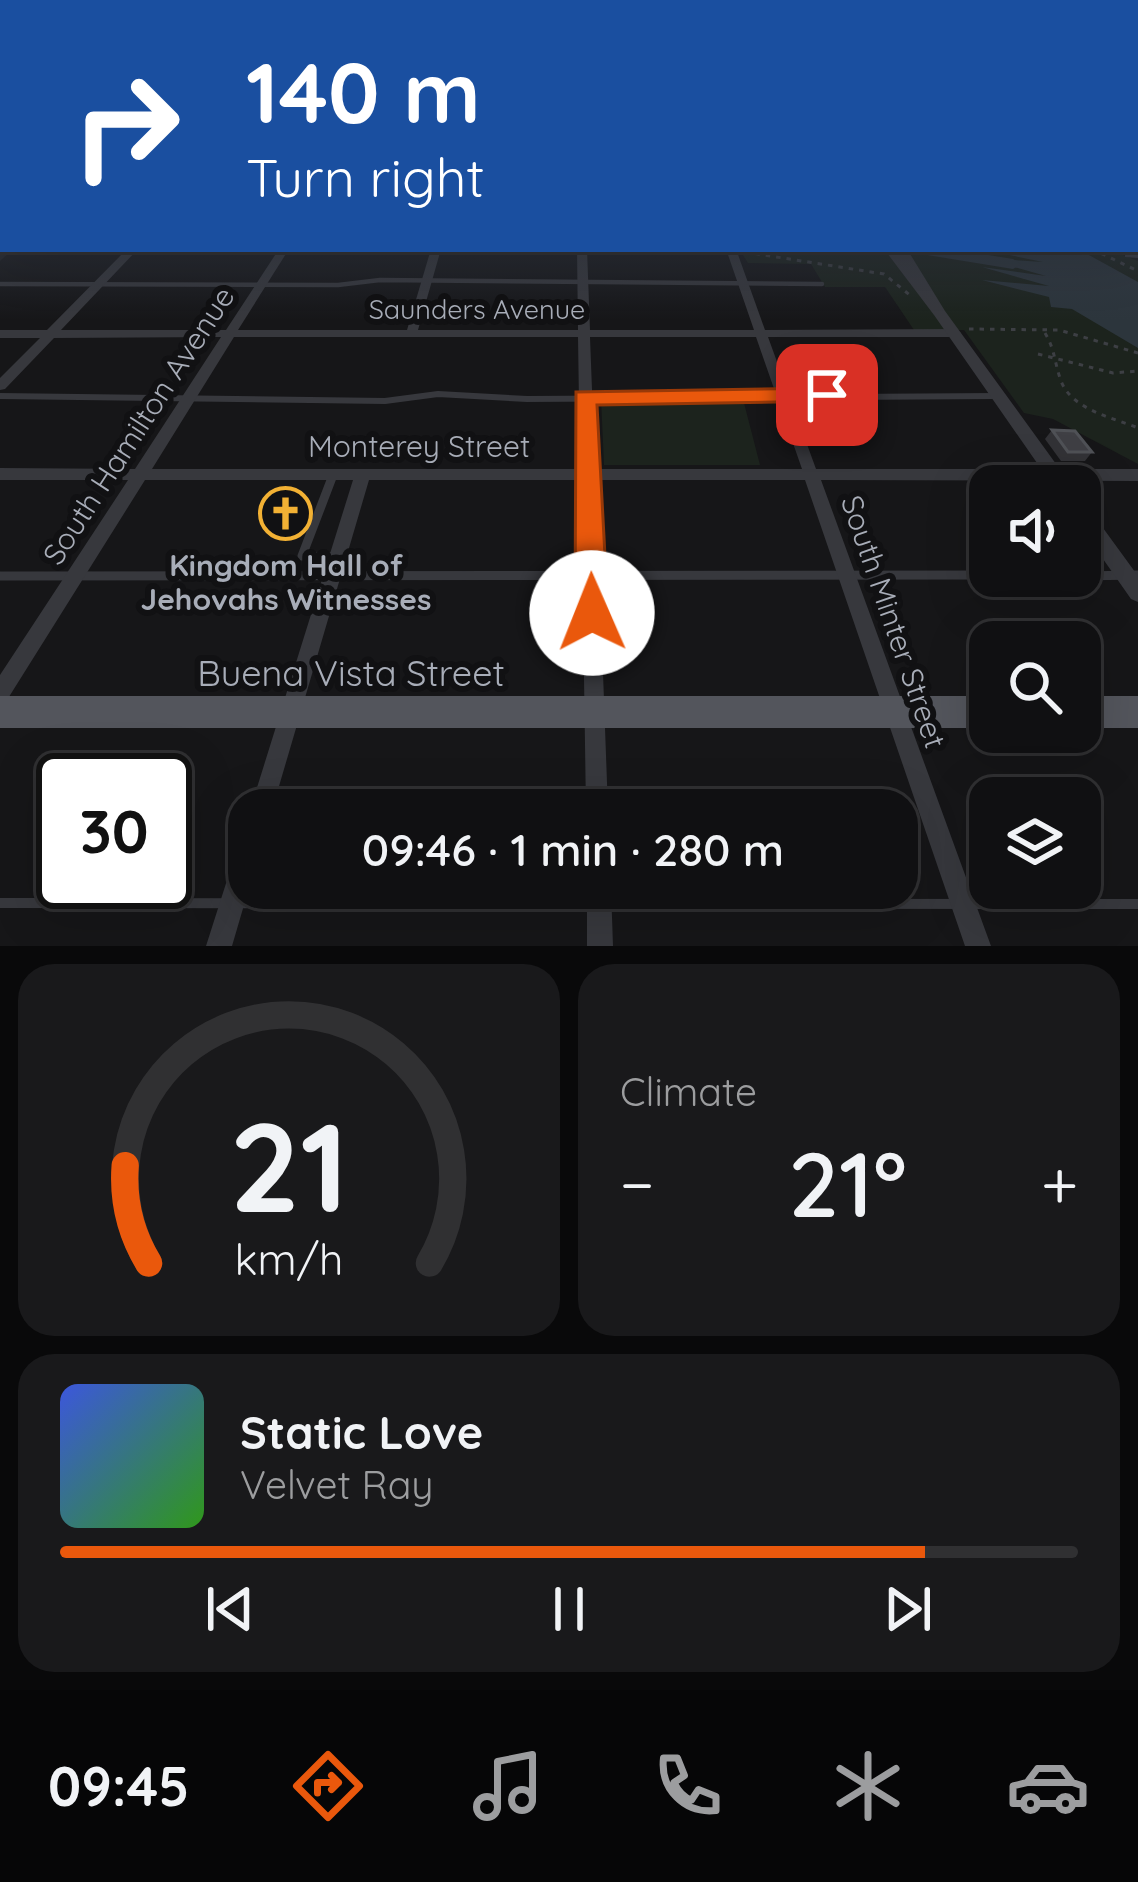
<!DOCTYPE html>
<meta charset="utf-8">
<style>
body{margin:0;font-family:Quicksand,sans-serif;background:#19191b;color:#f1f3f6;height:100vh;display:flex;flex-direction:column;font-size:45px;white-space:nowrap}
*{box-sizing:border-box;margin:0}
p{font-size:39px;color:#9c9d9f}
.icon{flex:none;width:66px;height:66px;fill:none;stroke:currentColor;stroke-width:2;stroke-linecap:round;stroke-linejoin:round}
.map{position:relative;height:946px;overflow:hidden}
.drawer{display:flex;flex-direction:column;gap:18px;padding:18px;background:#09090a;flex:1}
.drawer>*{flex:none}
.top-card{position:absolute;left:0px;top:0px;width:1140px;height:252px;box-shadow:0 12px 48px #0002,0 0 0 3px #303032;background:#1a4fa0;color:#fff;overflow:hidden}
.fabs{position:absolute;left:969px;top:465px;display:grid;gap:24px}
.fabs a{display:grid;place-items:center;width:132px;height:132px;border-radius:24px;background:#101012;box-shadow:0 12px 48px #0002,0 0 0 3px #303032;font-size:60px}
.speed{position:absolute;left:36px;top:753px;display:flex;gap:24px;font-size:60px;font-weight:700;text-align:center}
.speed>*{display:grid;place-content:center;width:156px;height:156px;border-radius:50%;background:#101012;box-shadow:0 12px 48px #0002,0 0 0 3px #303032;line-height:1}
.speed .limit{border:6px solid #111;border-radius:18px;background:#fff;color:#111}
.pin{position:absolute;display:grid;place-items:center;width:102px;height:102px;color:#fff;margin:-51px;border-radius:24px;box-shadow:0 6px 18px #0006}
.me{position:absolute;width:132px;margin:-66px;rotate:359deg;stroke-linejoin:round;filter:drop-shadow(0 0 9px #0008)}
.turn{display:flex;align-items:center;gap:42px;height:252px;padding:0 48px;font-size:54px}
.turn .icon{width:156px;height:156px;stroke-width:2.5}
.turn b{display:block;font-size:84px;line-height:102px}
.big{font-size:90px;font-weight:600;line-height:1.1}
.drawer .card{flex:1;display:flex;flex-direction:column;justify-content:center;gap:18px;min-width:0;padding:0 42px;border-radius:36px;background:#19191b}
.drawer .dial{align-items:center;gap:0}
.dial svg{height:312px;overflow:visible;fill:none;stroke:#303032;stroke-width:7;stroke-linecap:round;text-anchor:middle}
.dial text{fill:#f1f3f6;stroke:none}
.song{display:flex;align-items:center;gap:36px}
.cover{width:144px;height:144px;border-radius:18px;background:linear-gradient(135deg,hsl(230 70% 55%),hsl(110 70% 35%))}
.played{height:12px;border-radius:6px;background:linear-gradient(90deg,#ea580c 85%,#303032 85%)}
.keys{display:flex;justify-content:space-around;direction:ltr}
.heat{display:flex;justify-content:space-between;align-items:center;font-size:66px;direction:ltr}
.drawer .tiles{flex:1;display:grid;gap:18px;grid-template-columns:1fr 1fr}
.card:last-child{grid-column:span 2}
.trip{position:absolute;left:228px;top:789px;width:690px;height:120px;border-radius:36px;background:#101012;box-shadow:0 12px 48px #0002,0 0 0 3px #303032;font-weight:600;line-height:120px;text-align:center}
.dock{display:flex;height:192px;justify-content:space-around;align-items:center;background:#060607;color:#9c9d9f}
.dock .icon{width:84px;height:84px}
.dock .selected{color:#ea580c}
.dock b{font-size:54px;color:#f1f3f6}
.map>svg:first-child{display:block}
.green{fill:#1c231d}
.water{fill:#2c353c}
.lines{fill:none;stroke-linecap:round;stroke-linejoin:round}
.river{fill:#2c353c;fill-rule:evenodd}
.path{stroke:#3d3f44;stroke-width:3;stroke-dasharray:4.5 6;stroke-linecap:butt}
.service-far3{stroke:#37383d;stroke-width:4.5}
.service-far2{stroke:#37383d;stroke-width:6}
.service-far1{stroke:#37383d;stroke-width:9}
.service{stroke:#37383d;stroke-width:10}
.minor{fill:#37383d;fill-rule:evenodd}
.tertiary{fill:#37383d;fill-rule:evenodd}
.primary{fill:#53555c;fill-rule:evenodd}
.wall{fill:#323236}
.shaded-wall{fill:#212124}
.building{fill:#3f3f44;stroke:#4f5156;stroke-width:3}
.route{fill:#ea580c;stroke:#983908;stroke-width:3}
.labels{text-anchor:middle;stroke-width:12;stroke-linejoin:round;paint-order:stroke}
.far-street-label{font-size:27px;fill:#a8adb8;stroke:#111113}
.street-label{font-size:30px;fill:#a8adb8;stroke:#111113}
.poi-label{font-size:30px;font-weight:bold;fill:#a8adb8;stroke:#111113}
.near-street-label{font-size:36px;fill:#a8adb8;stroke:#111113}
</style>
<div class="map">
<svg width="1138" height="946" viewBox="0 0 1138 946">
<rect width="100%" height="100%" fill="#161618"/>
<!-- green -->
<path class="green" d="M739,249H1107L1138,261V464L1053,419L1024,413L964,330H914L885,287H825L811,264L748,263Z
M601,398L743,399L760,465H604Z"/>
<!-- water -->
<path class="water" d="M980,249L1038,254L1022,249H1078L1138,282V348L1072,309L1051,307L1049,297L982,280L1049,286L982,267L1046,276L982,258L1043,262Z"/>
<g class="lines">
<!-- river -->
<path class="river" d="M913,249H951L1013,259L1021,264L1013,269L921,254Z"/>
<!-- path -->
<path class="path" d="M1092,249L1138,271
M745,252L884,274L911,296
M969,329L1059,330L1138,353
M1045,333C1055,350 1054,360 1060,378C1069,409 1111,417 1138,428
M1038,354L1113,373L1138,371"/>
<!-- service-far3 -->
<path class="service-far3" d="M0,284L338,285L380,280L822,284"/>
<!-- service-far2 -->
<path class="service-far2" d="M0,396L385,401L438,394L527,399L997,396"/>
<!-- service-far1 -->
<path class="service-far1" d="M333,475L302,556L338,557
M0,576L990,575
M1080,576L1138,575"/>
<!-- service -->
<path class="service" d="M0,903L1138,904"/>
<!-- minor -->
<path class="minor" d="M1137,188H1138V194H1137Z
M0,201H3V207H0Z
M1137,211H1138V217H1137Z
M3,230V238L0,239V231Z
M127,249H138L61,330H226L279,249H289L238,330H407L431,249H441L418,330H578L577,249H587L590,330H754L726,249H736L765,330L955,329L961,333L955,337H768L816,469H1138V481L821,480L991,946H965L805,480H596L608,810H586L581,480H369L272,810H250L353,480H145L7,700L0,703V675L128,480H0V468L135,469L221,337L54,338L5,389L0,390V378L40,338H0V330H47ZM234,337H578L580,469H152ZM590,337H756L802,469H595Z
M1129,252H1138V258L1125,257V253Z
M249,837V888L232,946H206L237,849L241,841Z
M587,888H611L613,946H587Z"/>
<!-- tertiary -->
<path class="tertiary" d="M884,249H907L945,311L1072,486H1053L934,315Z
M1080,504L1087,506L1138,576V602L1131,599L1080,526Z"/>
<!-- primary -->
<path class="primary" d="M0,696H990V728H0Z
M1080,696H1138V728H1080Z"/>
</g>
<!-- wall -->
<path class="wall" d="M1052,430L1092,452L1085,461H1061L1045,439Z"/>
<!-- shaded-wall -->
<path class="shaded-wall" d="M3,245V249H9L11,251L0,261V248Z"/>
<!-- building -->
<path class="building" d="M1052,430L1075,431L1092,452H1068Z"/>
<!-- sky -->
<linearGradient id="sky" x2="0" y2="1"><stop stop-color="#0c0c0d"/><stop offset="0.58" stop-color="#363c48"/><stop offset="1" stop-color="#363c48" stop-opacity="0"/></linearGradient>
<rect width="1138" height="320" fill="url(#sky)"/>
<!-- route -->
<path class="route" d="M827,388L839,395L835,401L597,405L608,613L603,623L592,627L580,623L575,613L576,392Z"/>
<!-- icons -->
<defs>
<symbol id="church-ring" viewBox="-11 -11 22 22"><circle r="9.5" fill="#111113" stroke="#f2b134" stroke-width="1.5"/><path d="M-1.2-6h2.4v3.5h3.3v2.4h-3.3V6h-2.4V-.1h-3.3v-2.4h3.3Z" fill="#f2b134"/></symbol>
</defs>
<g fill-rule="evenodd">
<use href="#church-ring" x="256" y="484" width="59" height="59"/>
</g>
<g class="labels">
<!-- far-street labels -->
<g class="far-street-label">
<text x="477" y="319">Saunders Avenue</text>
</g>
<!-- street labels -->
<g class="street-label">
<text transform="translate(139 426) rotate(-57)" y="10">South Hamilton Avenue</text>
<text x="419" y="457">Monterey Street</text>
<text transform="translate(893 622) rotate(71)" y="10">South Minter Street</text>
</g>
<!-- poi labels -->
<g class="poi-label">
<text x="286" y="576">Kingdom Hall of<tspan x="286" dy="34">Jehovahs Witnesses</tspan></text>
</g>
<!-- near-street labels -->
<g class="near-street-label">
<text x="351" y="686">Buena Vista Street</text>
</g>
</g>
</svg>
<div class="fabs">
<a><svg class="icon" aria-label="sound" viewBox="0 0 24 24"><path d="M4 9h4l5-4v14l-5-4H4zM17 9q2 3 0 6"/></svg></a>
<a><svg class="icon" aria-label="search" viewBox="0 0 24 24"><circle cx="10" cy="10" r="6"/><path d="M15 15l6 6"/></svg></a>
<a><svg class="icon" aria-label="layers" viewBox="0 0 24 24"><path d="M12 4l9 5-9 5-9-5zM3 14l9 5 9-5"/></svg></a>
</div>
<div class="speed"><div class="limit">30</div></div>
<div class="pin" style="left:827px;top:395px;background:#d93025"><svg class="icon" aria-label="arrive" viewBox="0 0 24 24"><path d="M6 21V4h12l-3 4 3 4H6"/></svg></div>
<svg class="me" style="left:592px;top:613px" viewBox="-20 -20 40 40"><circle r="19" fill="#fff"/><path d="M0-13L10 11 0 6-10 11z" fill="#ea580c"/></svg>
<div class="trip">09:46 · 1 min · 280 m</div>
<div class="top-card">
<div class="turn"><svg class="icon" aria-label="right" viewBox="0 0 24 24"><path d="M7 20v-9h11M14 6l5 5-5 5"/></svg><div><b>140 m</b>Turn right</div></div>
</div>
</div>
<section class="drawer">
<div class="tiles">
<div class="card dial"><svg viewBox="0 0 100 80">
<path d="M14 69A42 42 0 1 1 86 69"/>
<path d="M14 69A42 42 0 0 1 8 44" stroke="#ea580c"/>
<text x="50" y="56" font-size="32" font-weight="700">21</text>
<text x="50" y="72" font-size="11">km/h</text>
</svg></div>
<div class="card"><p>Climate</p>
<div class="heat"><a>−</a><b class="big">21°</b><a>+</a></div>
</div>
<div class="card">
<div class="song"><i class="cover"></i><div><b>Static Love</b><p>Velvet Ray</p></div></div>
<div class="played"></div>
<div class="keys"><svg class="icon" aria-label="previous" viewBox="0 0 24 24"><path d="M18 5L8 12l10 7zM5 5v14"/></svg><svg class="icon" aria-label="pause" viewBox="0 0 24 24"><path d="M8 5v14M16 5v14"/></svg><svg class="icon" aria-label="next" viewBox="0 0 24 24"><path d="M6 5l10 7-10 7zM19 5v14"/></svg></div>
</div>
</div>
</section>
<nav class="dock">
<b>09:45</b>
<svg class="icon selected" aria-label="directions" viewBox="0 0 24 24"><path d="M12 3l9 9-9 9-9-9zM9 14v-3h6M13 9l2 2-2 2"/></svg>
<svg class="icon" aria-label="music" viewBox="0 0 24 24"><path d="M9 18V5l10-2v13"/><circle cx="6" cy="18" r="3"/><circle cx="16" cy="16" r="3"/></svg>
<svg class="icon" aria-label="phone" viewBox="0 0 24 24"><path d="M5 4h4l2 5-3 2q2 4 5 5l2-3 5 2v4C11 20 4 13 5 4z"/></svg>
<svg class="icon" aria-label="climate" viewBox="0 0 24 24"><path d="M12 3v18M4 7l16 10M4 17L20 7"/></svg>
<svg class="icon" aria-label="car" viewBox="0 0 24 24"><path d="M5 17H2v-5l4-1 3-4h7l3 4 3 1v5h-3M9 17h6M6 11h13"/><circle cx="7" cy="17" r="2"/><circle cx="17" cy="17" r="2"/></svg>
</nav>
